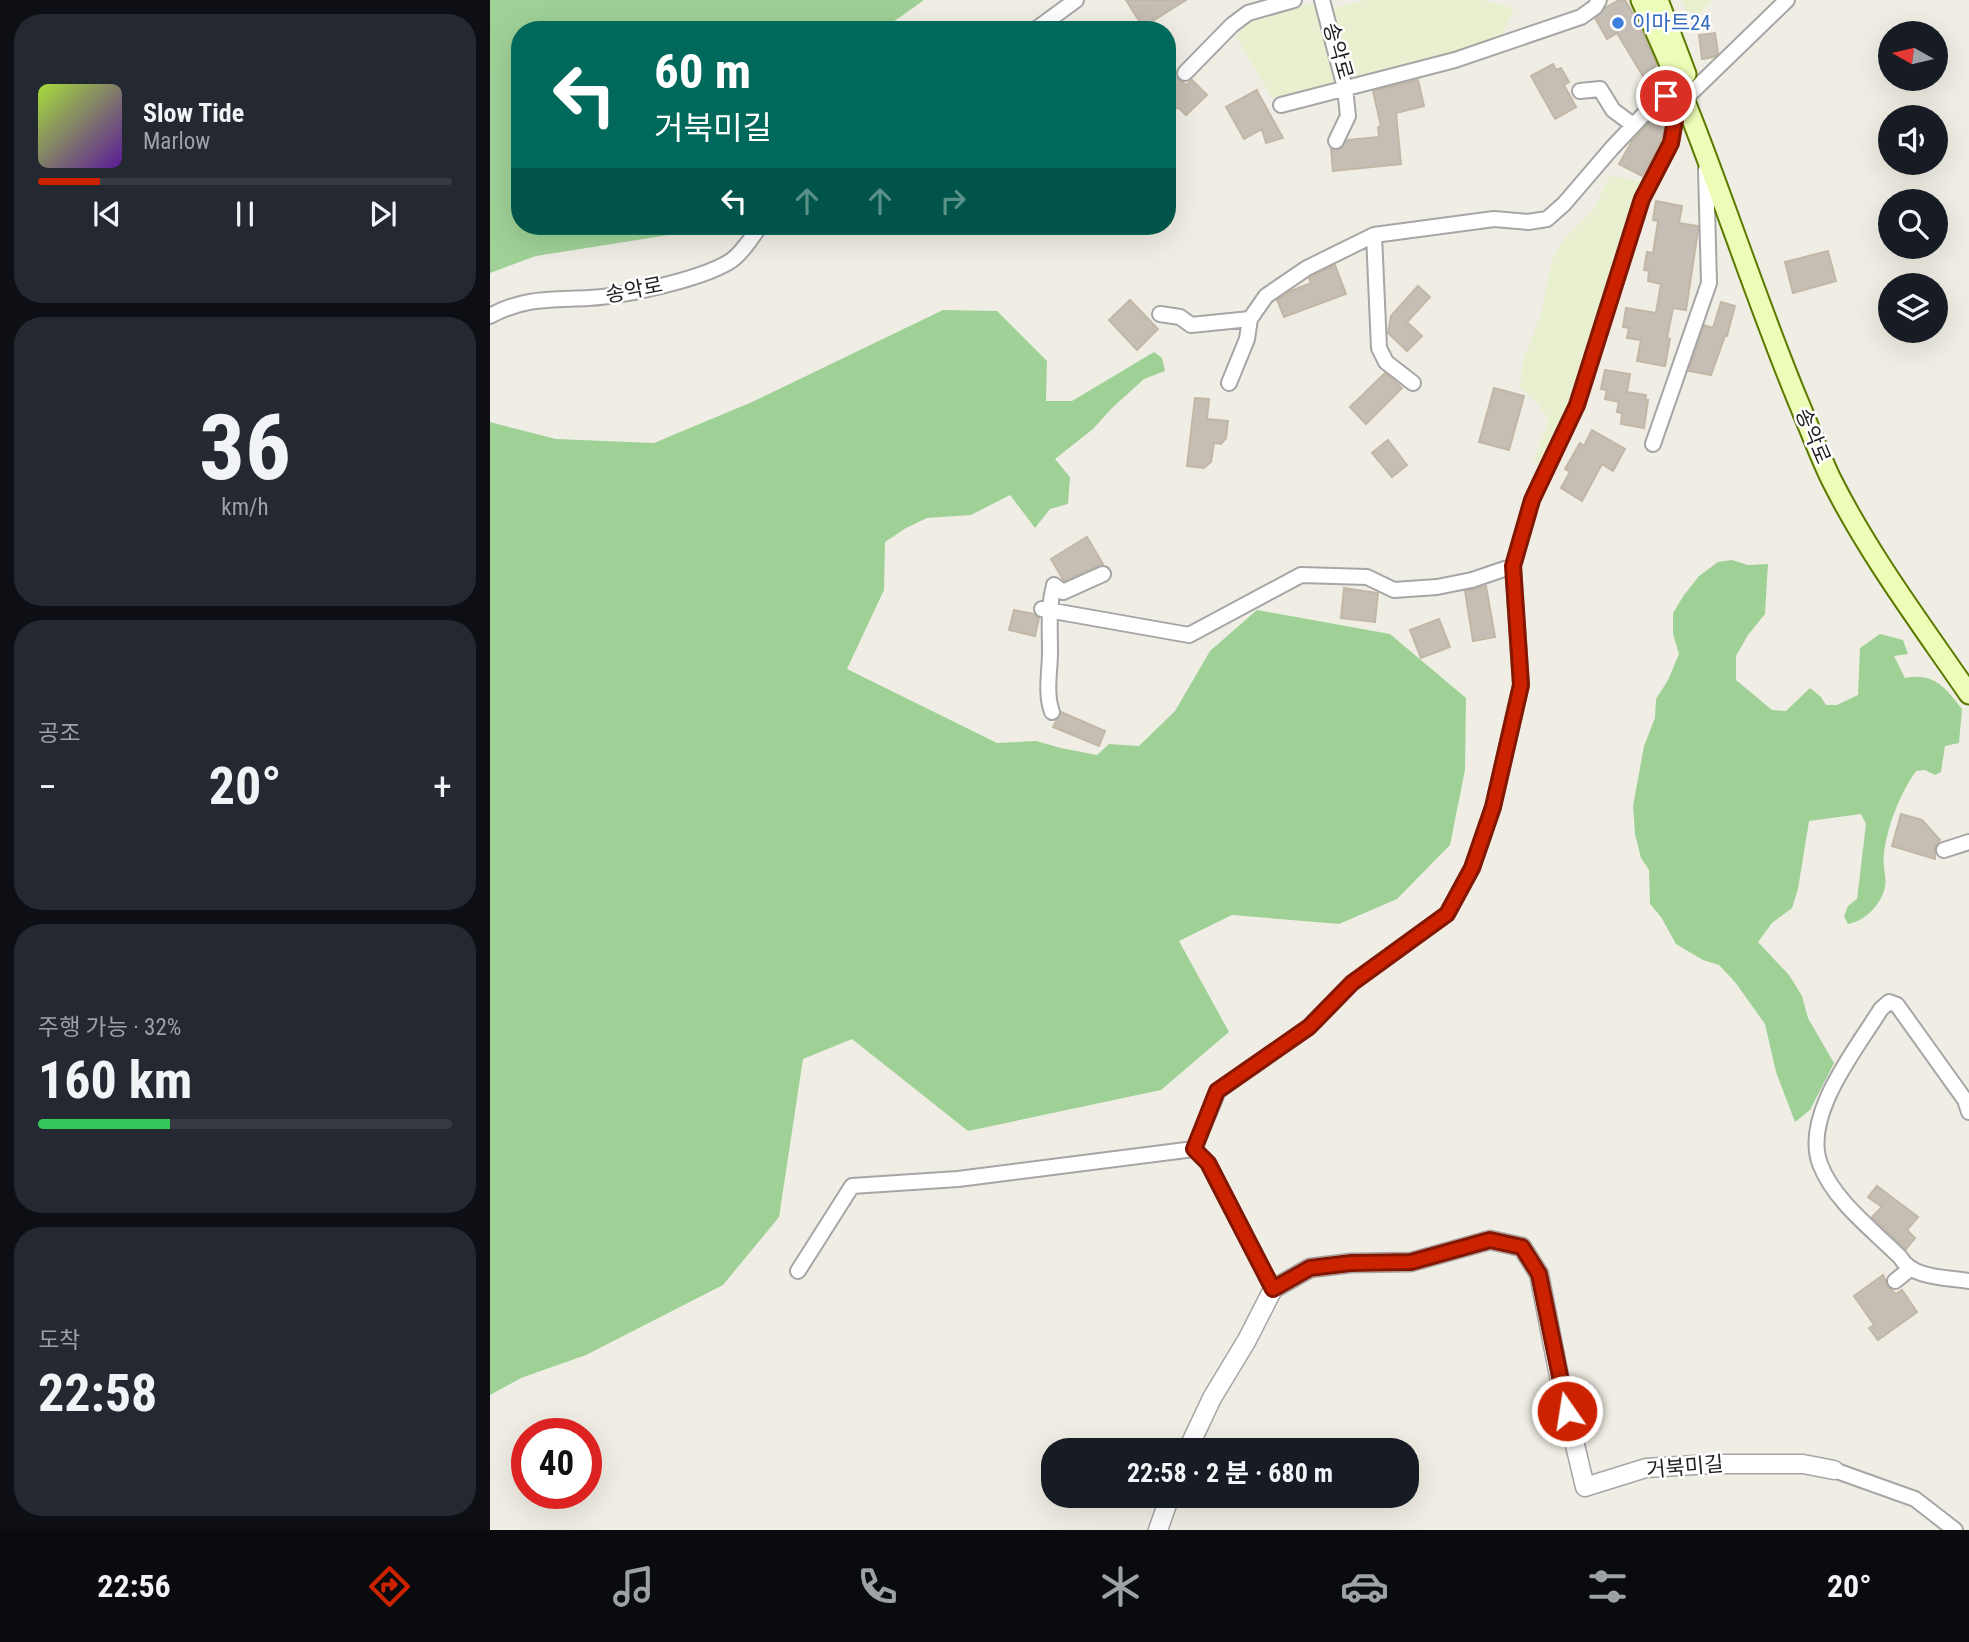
<!DOCTYPE html>
<html lang="ko">
<meta charset="utf-8">
<style>
body{margin:0;font-family:"Roboto Condensed","Noto Sans KR",sans-serif;background:#242831;color:#f1f3f6;height:100vh;display:flex;flex-direction:column;font-size:26px;white-space:nowrap}
*{box-sizing:border-box;margin:0}
p{font-size:23px;color:#9ea1a6}
.icon{flex:none;width:38px;height:38px;fill:none;stroke:currentColor;stroke-width:2;stroke-linecap:round;stroke-linejoin:round}
.map{position:relative;flex:1;overflow:hidden}
.details{display:flex;flex-direction:column;gap:14px;padding:14px;background:#0d0f14;width:490px}
.details>*{flex:none}
.guide{position:absolute;left:21px;top:21px;width:665px;height:214px;border-radius:28px;box-shadow:0 7px 28px #0002;background:#00695c;color:#fff;overflow:hidden}
.needle{width:46px;rotate:278deg}
.fabs{position:absolute;left:1388px;top:21px;display:grid;gap:14px}
.fabs a{display:grid;place-items:center;width:70px;height:70px;border-radius:50%;background:#171b24;box-shadow:0 7px 28px #0002;font-size:35px}
.speed{position:absolute;left:21px;top:1418px;display:flex;gap:14px;font-size:35px;font-weight:700;text-align:center}
.speed>*{display:grid;place-content:center;width:91px;height:91px;border-radius:50%;background:#171b24;box-shadow:0 7px 28px #0002;line-height:1}
.speed .limit{border:10px solid #d22;background:#fff;color:#111}
.pin{position:absolute;display:grid;place-items:center;width:60px;height:60px;color:#fff;margin:-30px;border:4px solid #fff;border-radius:50%;box-shadow:0 2px 7px #0007}
.me{position:absolute;width:77px;margin:-38px;rotate:347deg;stroke-linejoin:round;filter:drop-shadow(0 0 5px #0008)}
.turn{display:flex;align-items:center;gap:24px;height:147px;padding:0 28px;font-size:32px}
.turn .icon{width:91px;height:91px;stroke-width:2.5}
.turn b{display:block;font-size:49px;line-height:60px}
.lanes{display:flex;align-items:center;height:66px;padding:0 28px;background:#0003;justify-content:center;gap:35px;direction:ltr}
.lanes .off{opacity:.35}
.big{font-size:52px;font-weight:700;line-height:1.1}
.details .card{flex:1;display:flex;flex-direction:column;justify-content:center;gap:10px;min-width:0;padding:0 24px;border-radius:28px;background:#242831}
.details .dial{align-items:center;gap:0}
.dial b{font-size:91px;line-height:1}
.song{display:flex;align-items:center;gap:21px}
.cover{width:84px;height:84px;border-radius:10px;background:linear-gradient(135deg,hsl(80 70% 55%),hsl(270 70% 35%))}
.played{height:7px;border-radius:4px;background:linear-gradient(90deg,#cd2200 15%,#363941 15%)}
.keys{display:flex;justify-content:space-around;direction:ltr}
.heat{display:flex;justify-content:space-between;align-items:center;font-size:38px;direction:ltr}
.charge{height:10px;border-radius:5px;background:linear-gradient(90deg,#34c759 32%,#363941 0)}
.trip{position:absolute;left:551px;top:1438px;width:378px;height:70px;border-radius:28px;background:#171b24;box-shadow:0 7px 28px #0002;font-weight:700;line-height:70px;text-align:center}
.menu{display:flex;height:112px;justify-content:space-around;align-items:center;background:#090b0e;color:#9ea1a6}
.menu .icon{width:49px;height:49px}
.menu .on{color:#cd2200}
.menu b{font-size:32px;color:#f1f3f6}
main{display:flex;flex:1;min-height:0}
.map>svg:first-child{display:block}
.farmland{fill:#e8f0cf}
.forest{fill:#9fd197}
.building{fill:#c5beb4;stroke:#c2b7a6;stroke-width:2}
.lines{fill:none;stroke-linecap:round;stroke-linejoin:round}
.minor-casing{stroke:#a6a6a6;stroke-width:18}
.tertiary-casing{stroke:#a6a6a6;stroke-width:21}
.secondary-casing{stroke:#5a7b00;stroke-width:23}
.minor{stroke:#fff;stroke-width:14}
.tertiary{stroke:#fff;stroke-width:18}
.secondary{stroke:#edfcb6;stroke-width:19}
.route-casing{stroke:#851600;stroke-width:18}
.route{stroke:#cd2200;stroke-width:12}
.shop-dot{fill:#3f7fe0;stroke:#fff;stroke-width:2.5}
.labels{text-anchor:middle;stroke-width:5;stroke-linejoin:round;paint-order:stroke}
.shop-label{font-size:21px;fill:#366cbe;stroke:#fff;text-anchor:start}
.street-label{font-size:21px;fill:#1f1f1f;stroke:#fff}
</style>
<main>
<section class="details">
<div class="card">
<div class="song"><i class="cover"></i><div><b>Slow Tide</b><p>Marlow</p></div></div>
<div class="played"></div>
<div class="keys"><svg class="icon" aria-label="previous" viewBox="0 0 24 24"><path d="M18 5L8 12l10 7zM5 5v14"/></svg><svg class="icon" aria-label="pause" viewBox="0 0 24 24"><path d="M8 5v14M16 5v14"/></svg><svg class="icon" aria-label="next" viewBox="0 0 24 24"><path d="M6 5l10 7-10 7zM19 5v14"/></svg></div>
</div>
<div class="card dial"><b>36</b><p>km/h</p></div>
<div class="card"><p>공조</p>
<div class="heat"><a>−</a><b class="big">20°</b><a>+</a></div>
</div>
<div class="card"><p>주행 가능 · 32%</p><b class="big">160 km</b><div class="charge"></div></div>
<div class="card"><p>도착</p><b class="big">22:58</b></div>
</section>
<div class="map">
<svg width="1479" height="1530" viewBox="0 0 1479 1530">
<rect width="100%" height="100%" fill="#f0eee4"/>
<!-- farmland -->
<path class="farmland" d="M876,0H993L1024,9L1008,46L853,83L782,98L746,36L760,21L796,10L834,1L836,10Z
M1191,0H1222L1201,22Z
M1120,175L1160,184L1082,415L1052,466L1044,459L1059,421L1047,402L1030,388L1033,362L1050,317L1063,258L1075,238L1104,209Z"/>
<!-- forest -->
<path class="forest" d="M0,0H434L392,30H30V226H235L46,256L0,273Z
M453,310L507,311L557,361L556,401H582L664,352L672,358L675,371L654,379L622,408L603,429L565,459L580,477L578,504L560,509L545,528L520,495L481,515L437,518L416,528L395,542L394,590L357,669L507,743L546,741L571,748L607,755L619,744L649,746L685,711L720,651L767,610L900,634L976,698L975,770L960,845L907,899L849,924L742,915L689,941L739,1032L671,1090L478,1131L362,1039L313,1059L289,1217L233,1285L96,1355L31,1378L0,1395V422L66,439L164,443L262,402Z
M1242,560L1258,565L1278,564L1275,614L1258,635L1246,656V680L1282,710L1296,711L1320,688L1331,697L1336,705H1347L1368,695L1370,648L1390,634L1413,640L1418,654L1404,656L1415,678C1444,672 1456,688 1472,709L1469,743L1455,746L1451,772L1445,775L1435,770L1426,771C1410,794 1397,826 1394,854C1392,865 1397,876 1395,887C1391,905 1375,921 1358,924L1354,916L1358,906L1367,899L1376,824L1371,814L1319,821L1308,889L1302,908L1282,923L1268,942L1299,975L1312,996L1318,1018L1344,1063L1320,1110L1305,1122L1286,1072L1275,1024L1245,982L1229,965L1213,960L1186,944L1171,917L1160,904L1159,870L1151,858L1145,834L1143,806L1154,746L1165,718L1166,699L1178,680L1189,654L1183,634V613L1194,595L1209,576L1228,562Z"/>
<!-- building -->
<path class="building" d="M636,0H696L653,27Z
M1129,0H1135L1145,17L1167,65L1153,76L1127,33L1117,39L1105,18L1115,8Z
M1225,33L1228,53L1224,57L1212,59L1209,35Z
M677,64L689,80L696,85L702,80L717,95L696,115L688,107L677,116Z
M1063,64L1066,70L1071,68L1079,82L1074,85L1086,107L1065,119L1041,76Z
M928,80L934,106L906,113L911,164L843,171L841,149H851L857,140L889,137L888,127L891,126L883,91Z
M767,90V91L793,138L776,143L772,129L754,139L736,107Z
M1161,121L1174,128L1172,140L1152,176L1129,164L1142,141Z
M1166,201L1192,206L1189,223L1208,226V231L1196,310L1183,308L1177,338L1180,339L1175,366L1147,361L1151,340L1137,338L1139,328L1133,327L1136,308L1166,313L1171,284L1158,281L1159,271L1154,270L1157,252L1163,253L1168,221L1163,220Z
M1338,251L1346,281L1303,293L1295,262Z
M845,265L856,294L794,317L787,300L801,291L821,283L819,278Z
M928,286L940,297L917,322L932,336L917,351L898,333L901,316Z
M640,300L668,329L647,350L619,320Z
M1231,302L1245,306L1237,336H1235L1221,375L1199,371L1214,325L1223,328Z
M1115,370L1140,374L1137,392L1156,395L1155,400H1158L1154,428L1131,424L1132,413L1127,412L1129,402L1115,399L1117,390L1111,389Z
M895,373L912,388L876,424L860,407Z
M1004,388L1034,396L1019,450L989,442Z
M705,398L719,399L717,419L738,421L736,438L731,444L724,443L721,462L714,468L697,466Z
M1102,430L1135,449L1123,471L1112,464L1092,501L1071,488L1080,472L1075,469L1090,443L1094,446Z
M898,440L917,465L902,477L882,453Z
M597,537L613,564L574,581L561,559Z
M996,586L1005,637L983,641L975,591Z
M854,588L888,593L885,622L851,618Z
M524,610L544,614L549,618L545,636L519,630Z
M949,619L960,647L931,658L920,630Z
M571,712L615,731L609,746L563,727Z
M1411,814L1432,820L1450,840L1445,847V859L1402,846Z
M1387,1186L1428,1217L1417,1230L1425,1238L1416,1249L1382,1217L1392,1207L1378,1197Z
M1393,1275L1398,1287L1406,1294L1412,1290L1427,1312L1388,1340L1379,1328L1384,1325L1364,1296Z"/>
<g class="lines">
<defs>
<path id="minor" d="M832,0L855,88L858,116L846,141
M545,30L586,0
M695,73L742,25L758,13L804,0
M1090,91L1110,89L1123,110L1143,125
M1202,92L1297,0
M791,105L965,60L1091,17L1105,7L1109,0
M884,235L889,348L896,362L923,383
M670,314L690,317L701,325L760,319L776,296L817,268L884,235L1004,219L1038,222L1057,219L1074,204L1122,148L1159,109L1176,96
M0,316C34,297 62,300 99,298C134,296 209,280 239,262C251,255 262,237 270,226
M739,383L757,339L760,319
M1163,444L1219,283L1216,169
M552,609L699,635L811,575L877,577L904,590L947,587L982,580L1023,566
M562,712C555,693 560,672 560,652C560,628 558,608 564,585L573,592L613,574
M1454,850L1479,842
M1479,1112L1475,1100L1407,1005L1399,1002L1391,1009C1367,1048 1312,1115 1330,1164C1344,1201 1383,1230 1410,1257C1423,1279 1455,1277 1479,1281
M308,1271L362,1186L468,1179L704,1149
M1405,1281L1420,1269
M783,1289L718,1163L704,1149L728,1091L819,1027L862,983L957,914L982,868L1003,807L1031,685L1023,566L1042,500L1087,405L1152,199L1181,143L1185,120L1176,96L1188,83
M1344,1470L1425,1499L1465,1530"/>
<path id="tertiary" d="M697,1451L722,1398L757,1340L783,1289L820,1268L861,1263L921,1262L1000,1240L1032,1247L1049,1274L1071,1386L1095,1487L1156,1468L1221,1464H1313L1344,1470
M668,1530L680,1496"/>
<path id="secondary" d="M1151,0C1213,130 1253,268 1308,401C1319,427 1329,454 1341,479C1379,555 1431,624 1479,694
M1168,0L1196,74"/>
</defs>
<!-- minor casing -->
<use href="#minor" class="minor-casing"/>
<!-- tertiary casing -->
<use href="#tertiary" class="tertiary-casing"/>
<!-- secondary casing -->
<use href="#secondary" class="secondary-casing"/>
<!-- minor -->
<use href="#minor" class="minor"/>
<!-- tertiary -->
<use href="#tertiary" class="tertiary"/>
<!-- secondary -->
<use href="#secondary" class="secondary"/>
</g>
<g class="lines">
<defs>
<path id="route" d="M1077,1411L1049,1274L1032,1247L1000,1240L921,1262L861,1263L820,1268L783,1289L718,1163L704,1149L727,1091L819,1027L862,983L957,914L982,868L1003,807L1031,685L1023,566L1042,500L1087,405L1152,199L1181,143L1185,120L1176,96"/>
</defs>
<!-- route casing -->
<use href="#route" class="route-casing"/>
<!-- route -->
<use href="#route" class="route"/>
</g>
<!-- markers -->
<circle class="shop-dot" cx="1128" cy="23" r="7"/>
<g class="labels">
<!-- shop labels -->
<g class="shop-label">
<text x="1142" y="30">이마트24</text>
</g>
<!-- street labels -->
<g class="street-label">
<text transform="translate(848 51) rotate(74)" y="7">송악로</text>
<text transform="translate(144 290) rotate(-11)" y="7">송악로</text>
<text transform="translate(1323 436) rotate(67)" y="7">송악로</text>
<text transform="translate(1195 1467) rotate(-5)" y="7">거북미길</text>
</g>
</g>
</svg>
<div class="fabs">
<a><svg class="needle" viewBox="-14 -14 28 28"><path d="M0-13l5 13h-10z" fill="#e53935"/><path d="M0 13l5-13h-10z" fill="#9ea1a6"/></svg></a>
<a><svg class="icon" aria-label="sound" viewBox="0 0 24 24"><path d="M4 9h4l5-4v14l-5-4H4zM17 9q2 3 0 6"/></svg></a>
<a><svg class="icon" aria-label="search" viewBox="0 0 24 24"><circle cx="10" cy="10" r="6"/><path d="M15 15l6 6"/></svg></a>
<a><svg class="icon" aria-label="layers" viewBox="0 0 24 24"><path d="M12 4l9 5-9 5-9-5zM3 14l9 5 9-5"/></svg></a>
</div>
<div class="speed"><div class="limit">40</div></div>
<div class="pin" style="left:1176px;top:96px;background:#d93025"><svg class="icon" aria-label="arrive" viewBox="0 0 24 24"><path d="M6 21V4h12l-3 4 3 4H6"/></svg></div>
<svg class="me" style="left:1077px;top:1411px" viewBox="-20 -20 40 40"><circle r="17" fill="#cd2200" stroke="#fff" stroke-width="3"/><path d="M0-11L8 9 0 5-8 9z" fill="#fff"/></svg>
<div class="trip">22:58 · 2 분 · 680 m</div>
<div class="guide">
<div class="turn"><svg class="icon" aria-label="left" viewBox="0 0 24 24"><path d="M17 20v-9H6M10 6l-5 5 5 5"/></svg><div><b>60 m</b>거북미길</div></div>
<div class="lanes"><svg class="icon" aria-label="left" viewBox="0 0 24 24"><path d="M17 20v-9H6M10 6l-5 5 5 5"/></svg><svg class="icon off" aria-label="ahead" viewBox="0 0 24 24"><path d="M12 20V5M6 11l6-6 6 6"/></svg><svg class="icon off" aria-label="ahead" viewBox="0 0 24 24"><path d="M12 20V5M6 11l6-6 6 6"/></svg><svg class="icon off" aria-label="right" viewBox="0 0 24 24"><path d="M7 20v-9h11M14 6l5 5-5 5"/></svg></div>
</div>
</div>
</main>
<nav class="menu">
<b>22:56</b>
<svg class="icon on" aria-label="directions" viewBox="0 0 24 24"><path d="M12 3l9 9-9 9-9-9zM9 14v-3h6M13 9l2 2-2 2"/></svg>
<svg class="icon" aria-label="music" viewBox="0 0 24 24"><path d="M9 18V5l10-2v13"/><circle cx="6" cy="18" r="3"/><circle cx="16" cy="16" r="3"/></svg>
<svg class="icon" aria-label="phone" viewBox="0 0 24 24"><path d="M5 4h4l2 5-3 2q2 4 5 5l2-3 5 2v4C11 20 4 13 5 4z"/></svg>
<svg class="icon" aria-label="climate" viewBox="0 0 24 24"><path d="M12 3v18M4 7l16 10M4 17L20 7"/></svg>
<svg class="icon" aria-label="car" viewBox="0 0 24 24"><path d="M5 17H2v-5l4-1 3-4h7l3 4 3 1v5h-3M9 17h6M6 11h13"/><circle cx="7" cy="17" r="2"/><circle cx="17" cy="17" r="2"/></svg>
<svg class="icon" aria-label="filters" viewBox="0 0 24 24"><path d="M4 7h16M4 17h16"/><circle cx="9" cy="7" r="2"/><circle cx="15" cy="17" r="2"/></svg>
<b>20°</b>
</nav>
